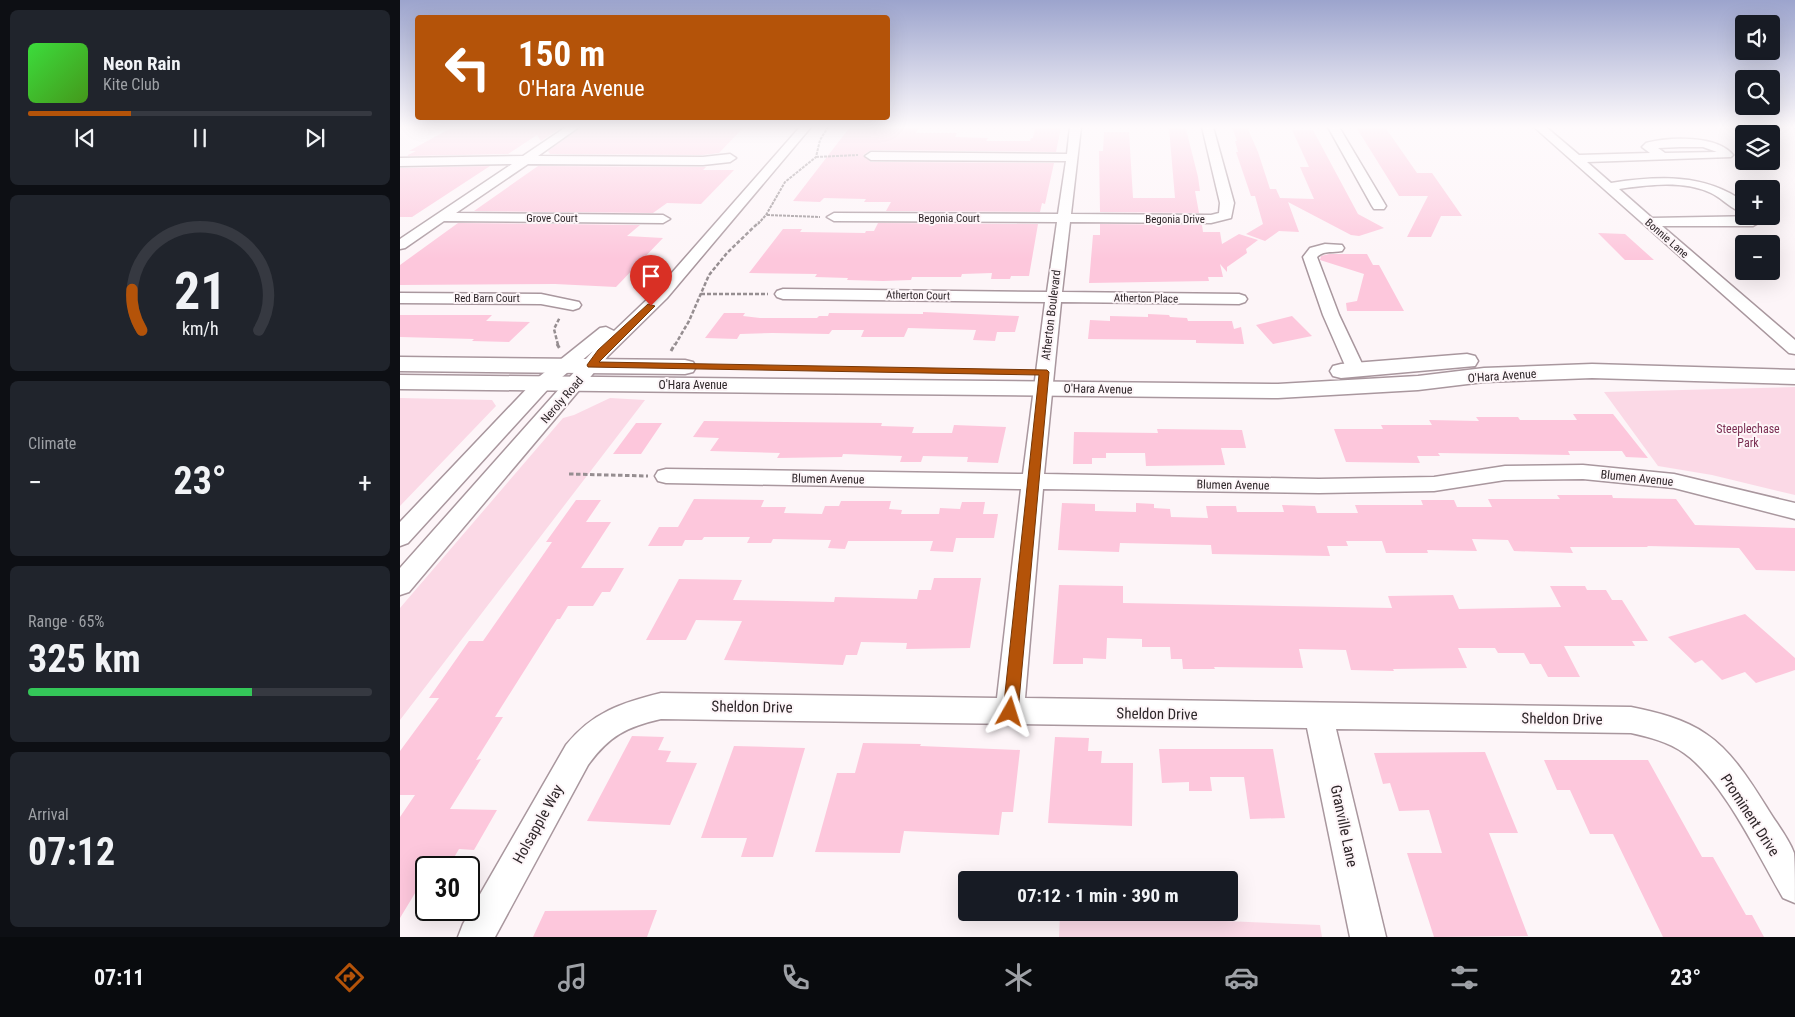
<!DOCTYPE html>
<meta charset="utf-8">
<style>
body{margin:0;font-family:"Roboto Condensed",sans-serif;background:#20242c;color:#f1f3f6;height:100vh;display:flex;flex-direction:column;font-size:19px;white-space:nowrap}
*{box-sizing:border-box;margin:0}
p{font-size:16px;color:#9ea1a6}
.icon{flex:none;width:28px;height:28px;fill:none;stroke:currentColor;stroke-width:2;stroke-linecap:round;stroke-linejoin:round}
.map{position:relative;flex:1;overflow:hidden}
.details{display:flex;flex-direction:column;gap:10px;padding:10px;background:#0d0f14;width:400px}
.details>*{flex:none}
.top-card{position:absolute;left:15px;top:15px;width:475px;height:105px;border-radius:5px;box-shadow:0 5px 20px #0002;background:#b45309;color:#fff;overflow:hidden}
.fabs{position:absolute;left:1335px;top:15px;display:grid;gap:10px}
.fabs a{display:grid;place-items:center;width:45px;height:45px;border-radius:5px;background:#171b24;box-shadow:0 5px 20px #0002;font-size:25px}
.speed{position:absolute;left:15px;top:856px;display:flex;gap:10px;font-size:25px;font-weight:700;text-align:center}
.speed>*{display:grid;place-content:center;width:65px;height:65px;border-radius:50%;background:#171b24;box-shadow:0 5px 20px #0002;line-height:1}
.speed .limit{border:2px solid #111;border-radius:8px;background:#fff;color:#111}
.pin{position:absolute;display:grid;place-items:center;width:42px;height:42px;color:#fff;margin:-51px -21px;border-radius:50% 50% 50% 0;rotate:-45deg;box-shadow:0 0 5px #0007}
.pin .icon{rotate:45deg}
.me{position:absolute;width:55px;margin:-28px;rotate:6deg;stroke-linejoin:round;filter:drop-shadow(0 0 4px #0008)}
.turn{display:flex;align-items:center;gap:18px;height:105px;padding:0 20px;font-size:22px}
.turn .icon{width:65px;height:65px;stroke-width:2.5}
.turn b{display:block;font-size:35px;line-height:42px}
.big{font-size:38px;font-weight:700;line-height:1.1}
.details .card{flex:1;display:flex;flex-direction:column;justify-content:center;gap:8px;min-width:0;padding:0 18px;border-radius:8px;background:#20242c}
.details .dial{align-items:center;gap:0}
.dial svg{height:130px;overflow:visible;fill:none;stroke:#363941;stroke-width:7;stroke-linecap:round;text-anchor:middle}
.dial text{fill:#f1f3f6;stroke:none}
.song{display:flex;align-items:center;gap:15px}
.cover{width:60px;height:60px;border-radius:8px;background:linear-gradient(135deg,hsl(120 70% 55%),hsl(100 70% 35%))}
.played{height:5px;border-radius:2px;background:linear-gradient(90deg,#b45309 30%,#363941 30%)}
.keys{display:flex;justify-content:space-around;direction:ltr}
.heat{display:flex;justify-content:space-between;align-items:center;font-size:28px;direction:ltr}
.charge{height:8px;border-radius:4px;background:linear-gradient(90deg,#34c759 65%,#363941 0)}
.trip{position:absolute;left:558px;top:871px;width:280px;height:50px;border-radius:5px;background:#171b24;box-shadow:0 5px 20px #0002;font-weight:700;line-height:50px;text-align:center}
.dock{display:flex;height:80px;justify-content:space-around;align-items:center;background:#090b0e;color:#9ea1a6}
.dock .icon{width:35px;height:35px}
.dock .selected{color:#b45309}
.dock b{font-size:22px;color:#f1f3f6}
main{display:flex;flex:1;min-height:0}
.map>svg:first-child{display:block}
.green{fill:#fbd9e6}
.building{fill:#fdc7dc}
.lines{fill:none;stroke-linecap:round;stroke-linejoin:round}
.minor-casing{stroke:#a9979e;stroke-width:3}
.major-casing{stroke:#a9979e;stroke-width:3}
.path-far2{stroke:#968e91;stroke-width:2;stroke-dasharray:3 1;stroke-linecap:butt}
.path-far1{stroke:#968e91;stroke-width:2.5;stroke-dasharray:4 2;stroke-linecap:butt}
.path{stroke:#968e91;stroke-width:3;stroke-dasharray:4.5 2.5;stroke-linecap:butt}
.minor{fill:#fff;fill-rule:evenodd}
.major{fill:#fff;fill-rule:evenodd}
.route{fill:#b45309;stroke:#753606}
.labels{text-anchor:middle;stroke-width:4;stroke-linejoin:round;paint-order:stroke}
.far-street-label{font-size:11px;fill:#2e2629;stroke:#fdf5f8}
.street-label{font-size:12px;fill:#2e2629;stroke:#fdf5f8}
.park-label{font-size:12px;fill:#7a2e52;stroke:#fdf5f8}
.near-street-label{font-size:15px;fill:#2e2629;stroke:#fdf5f8}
</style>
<main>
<section class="details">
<div class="card">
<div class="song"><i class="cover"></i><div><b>Neon Rain</b><p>Kite Club</p></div></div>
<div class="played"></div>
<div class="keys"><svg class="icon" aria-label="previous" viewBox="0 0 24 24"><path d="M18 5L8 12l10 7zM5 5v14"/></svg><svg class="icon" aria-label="pause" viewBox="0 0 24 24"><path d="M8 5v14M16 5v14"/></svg><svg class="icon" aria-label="next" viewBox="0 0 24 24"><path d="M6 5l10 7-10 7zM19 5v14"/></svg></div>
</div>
<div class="card dial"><svg viewBox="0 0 100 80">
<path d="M14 69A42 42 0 1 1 86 69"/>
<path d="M14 69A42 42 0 0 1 8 44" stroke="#b45309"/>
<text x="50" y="56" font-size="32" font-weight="700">21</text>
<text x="50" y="72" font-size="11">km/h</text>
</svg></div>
<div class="card"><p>Climate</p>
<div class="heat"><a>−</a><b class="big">23°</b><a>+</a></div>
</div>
<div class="card"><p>Range · 65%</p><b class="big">325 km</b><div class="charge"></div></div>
<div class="card"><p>Arrival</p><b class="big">07:12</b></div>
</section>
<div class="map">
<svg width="1395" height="937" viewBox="0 0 1395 937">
<rect width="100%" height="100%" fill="#fdf5f8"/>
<!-- green -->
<path class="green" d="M1395,387V495L1312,475L1258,466L1204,392Z
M0,398L92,400L96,406L0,506Z
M210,398L245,400L0,720V608L163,418L174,415Z
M660,914L920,925L922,937H659Z"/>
<!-- building -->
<path class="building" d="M53,127H162L141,141L137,135L108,154L6,156L16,151H9Z
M181,127H344L319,153L303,155L150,154L148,151Z
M450,127H519L516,133H557L555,137L588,138L586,141H630L631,138H633L635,127H661L656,152L471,150L463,155L471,162L654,163L645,204L642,203L640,212L486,211L491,202H464L466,199L424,198L420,202L393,201Z
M832,127H847L858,152L870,189H876L880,198L914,199L900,167H909L892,130H913L958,214L984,228L959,236L951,235L888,202L899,232L879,231L865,241L846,234L863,224L855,196H851L836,152H838L835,141H837Z
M956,127H985L1017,173H1032L1062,216H1041L1031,237H1007L1028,196H999Z
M769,128L786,129L798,177L800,191H795L799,213L700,212L699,151H703L704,132H729L733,198H775Z
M90,166L12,217H0V168Z
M138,166L306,167L303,170H334L301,204L267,203L253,213L74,211Z
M58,223L240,225L227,236L263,238L216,287L155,284L0,285V265Z
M478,223L638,224L629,276H611L610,279H591L592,273L562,274L561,277H512L511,280L483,281L447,280L448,278L415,277L417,274L349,273L383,229H402L400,232L465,233L466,231H474Z
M700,224L802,225L803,232H820L822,244L839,234L858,240L846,249L847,253L827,267V272L820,264L823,277H808L809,281L689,283L693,235H700Z
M1198,233L1225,234L1254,260H1225Z
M929,254H967L973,265H979L1004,311H947L946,303L957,301L964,274L920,260L921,256Z
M523,312L619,316L615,332H597L595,341L573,340L576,330L508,328L504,337H461L464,330H432L429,334L372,333L340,334L337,339L305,338L324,313H345L343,316L360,318H417L419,316H428L429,313L523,314Z
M748,314L769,315L770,317L787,318L788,321H832L834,329L841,327L844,344L796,343V340L688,339L690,320L710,321V316L748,317Z
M0,315H92L86,321L130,322L109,342L72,341L74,339L0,337Z
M892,316L912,336L873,344L856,325Z
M1173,414H1213L1248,458L1226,457L1222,451H1168L1170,455L1038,453L1040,456H1017L1020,463L946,462L934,429H983L981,425H1032L1029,420L1079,421L1076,417H1118L1120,420H1177Z
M304,421L482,423L481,426L514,427L512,433H552L554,425L606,427L598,463L567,462L568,457L523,456L521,462H500L502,456L443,454L442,457L377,458L380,453L310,451L319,438L293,437Z
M236,423H262L241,454H213Z
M757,429L842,430L846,448H821L825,465L746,466L745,453H706V458H692V464H673L674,432L758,433Z
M1157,495H1212L1213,498L1276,499L1295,525L1395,528V571L1356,570L1339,548L1247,546L1248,547H1170L1173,553L1114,551L1108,540L1072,539L1077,551L1027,550L1028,553H986L982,541H946L948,546H927L930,556L812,554L811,545L720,543L719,552L658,550L662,503L695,504V511L736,512V503L754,504V508L770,509L771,517L808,518L806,506H836L837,512H884L882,505L915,506L917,513H958L955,505H1023L1021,500H1054L1057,507H1092L1088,499H1160Z
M294,499L364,500L361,507H386L384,513L422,514L425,506H439L441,501H491L489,509L502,510L501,514H539L540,508L560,509L562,502H585L583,514H598L594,538H556L553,552L530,551L533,541H448L445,549L428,548L431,540L373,539L371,543H347L350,537H304L302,540H285L282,546H248L259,527H278Z
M176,500H201L186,522H211L181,568H224L210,592H202L193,606H168L160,619H157L95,717H103L76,760L81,759L50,809L97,810L74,850L59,849L49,866L26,868V875L0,918V817L15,795H0V751L39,698H29L69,641H83L152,542H146Z
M534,578H581L570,648L506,649L507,643L461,642L457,655H446L443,665L324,660L342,621L296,620L286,640H246L279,579L342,580L333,600L434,602L435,597L517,599L519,590H531Z
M659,585L723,586V603L992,608L988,596L1053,595L1059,609L1161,607L1150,586H1185L1187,590H1206L1212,600H1222L1248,641H1232L1235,646H1164L1180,677H1148L1141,664H1130L1124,653H1098L1095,648H1058L1067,668L993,669L994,671L951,670L946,650L899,649L903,668L814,667L815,669H783L782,659H771L770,647H742V639L707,638L706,659L683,658V664H653Z
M1345,614L1395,658V670L1356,683L1345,672L1322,680L1302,660L1295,663L1268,637Z
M232,736L264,737L258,750L271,751L266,762L297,763L270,825L187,821Z
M655,737L689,738L688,751H702L701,763H733L732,826L648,823Z
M463,743L521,744L520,746L620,750L613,812H602L599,835L504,831L500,853L415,852L437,773H455Z
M334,746L405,748L373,857H341L347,838H301Z
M759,749H873L885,818L850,819L844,777H810L812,791H789V782L762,783Z
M1085,752L1118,833H1089L1128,936L1034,937L1007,853H1042L1029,810L999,811L990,783L983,784L974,753Z
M1144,760H1248L1302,857H1313L1346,915H1352L1364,937H1263L1213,834H1190L1170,790H1157Z
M257,910L247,937H133L145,911Z"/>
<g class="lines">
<defs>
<path id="minor" d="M166,127H179L138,156L303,157L330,154L336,158L330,162L303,165L128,164L56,213L263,215L270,219L263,223L44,221L5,248L0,249V239L112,164L0,166V158L123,156Z
M400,127H411L267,298L208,356L9,592L0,595V568L193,351L149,388L8,543L0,546V522L135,380L200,328L206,327L214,331L255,292Z
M670,127H681L671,214L811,215L819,213L820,203L802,127H813L834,203L831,218L811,223L670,222L662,292L839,294L845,296L847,299L845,302L839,304L661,302L644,474L919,479L1034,477L1105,466L1183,465L1274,474L1395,503V519L1274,488L1183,479L1105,480L1034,491L919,493L643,489L625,698L1231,707C1256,712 1285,719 1306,734C1333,752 1352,784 1369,811C1377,824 1389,839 1394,853C1395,864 1395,891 1395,903L1383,898C1359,857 1323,780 1284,753C1269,742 1249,737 1231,733L936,729L986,937H950L907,728L261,719C226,727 209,736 188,765L95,937H58L63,924L166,745C193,712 221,703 261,693L597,698L621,489L266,483L258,481L255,476L258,471L266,469L623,474L645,302L383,299L377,297L375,294L377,291L383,289L647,292L657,222L434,221L427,217L434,213L658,214L666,161L471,160L465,156L471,152L667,154Z
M928,127H939L986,206L984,209H974L972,206Z
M1134,127H1146L1179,155L1250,153L1242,147L1246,143C1269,137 1317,135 1333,155L1331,157L1187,162L1211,183C1257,176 1304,173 1344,202V213C1332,210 1322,198 1311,193C1283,180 1248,185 1219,189L1252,218L1359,216L1360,222L1353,226H1262L1395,340V354L1389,353ZM1280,147H1303L1317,152L1265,153L1258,148Z
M925,244L942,245L944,248L942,251C933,253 924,250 917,257L939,315L965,370L962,374L956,375L950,374L947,370L923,315L903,257L910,248Z
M0,293L141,294L179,302L181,305L179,308L173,310L141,304L0,303Z"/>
<path id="major" d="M1067,354L1075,356L1078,361L1075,366L941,378L933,376L930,371L933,366L941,364Z
M0,357L285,360L293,362L296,367L293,372L285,374L0,371Z
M1192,364L1395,370V384L1192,378L1084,382L1018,390L878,398L0,389V375L878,384L1018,376L1084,368Z"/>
</defs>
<!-- minor casing -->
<use href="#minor" class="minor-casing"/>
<!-- major casing -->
<use href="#major" class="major-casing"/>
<!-- path-far2 -->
<path class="path-far2" d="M416,157L458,155
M367,215L420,217
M358,224L366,215L385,182L416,157L420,140L428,127"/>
<!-- path-far1 -->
<path class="path-far1" d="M301,294H368
M158,345L154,329L160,317
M275,345L289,321L309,275L327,253L359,222"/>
<!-- path -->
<path class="path" d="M157,344L160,349
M271,351L275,344
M169,474L248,476"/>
<!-- minor -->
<use href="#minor" class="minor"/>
<!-- major -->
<use href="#major" class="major"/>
</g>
<!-- sky -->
<linearGradient id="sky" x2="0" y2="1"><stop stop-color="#9ca4cd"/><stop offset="0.49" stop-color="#fefafc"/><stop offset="1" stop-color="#fefafc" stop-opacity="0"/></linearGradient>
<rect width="1395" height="259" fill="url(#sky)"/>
<!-- route -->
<path class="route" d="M248,304L255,306L199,362L647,370L649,372L618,712L616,717L610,719L605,717L603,712L639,375L188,367L187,365L198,350Z"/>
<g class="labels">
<!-- far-street labels -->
<g class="far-street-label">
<text x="152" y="222">Grove Court</text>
<text x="549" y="222">Begonia Court</text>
<text x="775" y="223">Begonia Drive</text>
<text transform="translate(1267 238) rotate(41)" y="4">Bonnie Lane</text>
<text transform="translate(518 295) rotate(1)" y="4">Atherton Court</text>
<text x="87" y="302">Red Barn Court</text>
<text transform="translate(746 298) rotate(1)" y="4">Atherton Place</text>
</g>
<!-- street labels -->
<g class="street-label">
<text transform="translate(651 315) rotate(-83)" y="4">Atherton Boulevard</text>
<text transform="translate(1102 376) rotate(-4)" y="4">O'Hara Avenue</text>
<text x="293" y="389">O'Hara Avenue</text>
<text transform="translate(698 389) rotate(1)" y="4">O'Hara Avenue</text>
<text transform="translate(162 400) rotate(-49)" y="4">Neroly Road</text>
<text transform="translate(1237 478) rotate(6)" y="4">Blumen Avenue</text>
<text transform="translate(428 479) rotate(1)" y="4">Blumen Avenue</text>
<text transform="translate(833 485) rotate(1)" y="4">Blumen Avenue</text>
</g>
<!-- park labels -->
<g class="park-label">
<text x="1348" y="433">Steeplechase<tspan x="1348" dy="14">Park</tspan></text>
</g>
<!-- near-street labels -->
<g class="near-street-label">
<text transform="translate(352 707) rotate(1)" y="5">Sheldon Drive</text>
<text transform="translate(757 714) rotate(1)" y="5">Sheldon Drive</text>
<text transform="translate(1162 719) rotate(1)" y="5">Sheldon Drive</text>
<text transform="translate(1350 815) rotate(57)" y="5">Prominent Drive</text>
<text transform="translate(138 824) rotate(-61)" y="5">Holsapple Way</text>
<text transform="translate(944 826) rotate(78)" y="5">Granville Lane</text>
</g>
</g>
</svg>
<div class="fabs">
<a><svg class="icon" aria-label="sound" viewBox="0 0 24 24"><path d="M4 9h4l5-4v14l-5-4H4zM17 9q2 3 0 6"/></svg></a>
<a><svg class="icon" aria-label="search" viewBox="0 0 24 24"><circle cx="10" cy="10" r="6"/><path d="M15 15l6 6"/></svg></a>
<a><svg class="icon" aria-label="layers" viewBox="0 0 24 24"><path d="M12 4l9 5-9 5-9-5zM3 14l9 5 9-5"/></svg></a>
<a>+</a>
<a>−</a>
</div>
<div class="speed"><div class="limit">30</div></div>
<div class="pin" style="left:251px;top:306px;background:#d93025"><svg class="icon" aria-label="arrive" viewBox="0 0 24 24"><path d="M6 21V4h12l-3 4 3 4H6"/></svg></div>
<svg class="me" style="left:610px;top:712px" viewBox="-20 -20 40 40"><path d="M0-17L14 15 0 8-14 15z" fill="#b45309" stroke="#fff" stroke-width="4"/></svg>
<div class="trip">07:12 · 1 min · 390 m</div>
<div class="top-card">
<div class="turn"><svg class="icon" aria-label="left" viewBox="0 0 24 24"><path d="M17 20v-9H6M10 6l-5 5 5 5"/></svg><div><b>150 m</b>O'Hara Avenue</div></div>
</div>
</div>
</main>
<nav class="dock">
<b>07:11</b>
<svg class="icon selected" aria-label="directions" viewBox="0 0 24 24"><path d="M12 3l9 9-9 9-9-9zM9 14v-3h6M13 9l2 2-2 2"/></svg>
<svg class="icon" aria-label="music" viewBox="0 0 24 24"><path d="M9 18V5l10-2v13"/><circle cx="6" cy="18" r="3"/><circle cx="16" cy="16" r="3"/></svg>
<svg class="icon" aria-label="phone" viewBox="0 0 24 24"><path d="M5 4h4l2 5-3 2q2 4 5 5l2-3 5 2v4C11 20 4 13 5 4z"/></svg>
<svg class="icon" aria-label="climate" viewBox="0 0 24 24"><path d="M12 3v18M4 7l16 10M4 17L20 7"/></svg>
<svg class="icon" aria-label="car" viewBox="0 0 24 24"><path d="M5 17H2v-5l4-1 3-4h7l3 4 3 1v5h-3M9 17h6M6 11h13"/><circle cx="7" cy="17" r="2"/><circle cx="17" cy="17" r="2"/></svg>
<svg class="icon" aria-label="filters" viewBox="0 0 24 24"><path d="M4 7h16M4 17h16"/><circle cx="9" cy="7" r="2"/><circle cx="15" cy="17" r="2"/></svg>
<b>23°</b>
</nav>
